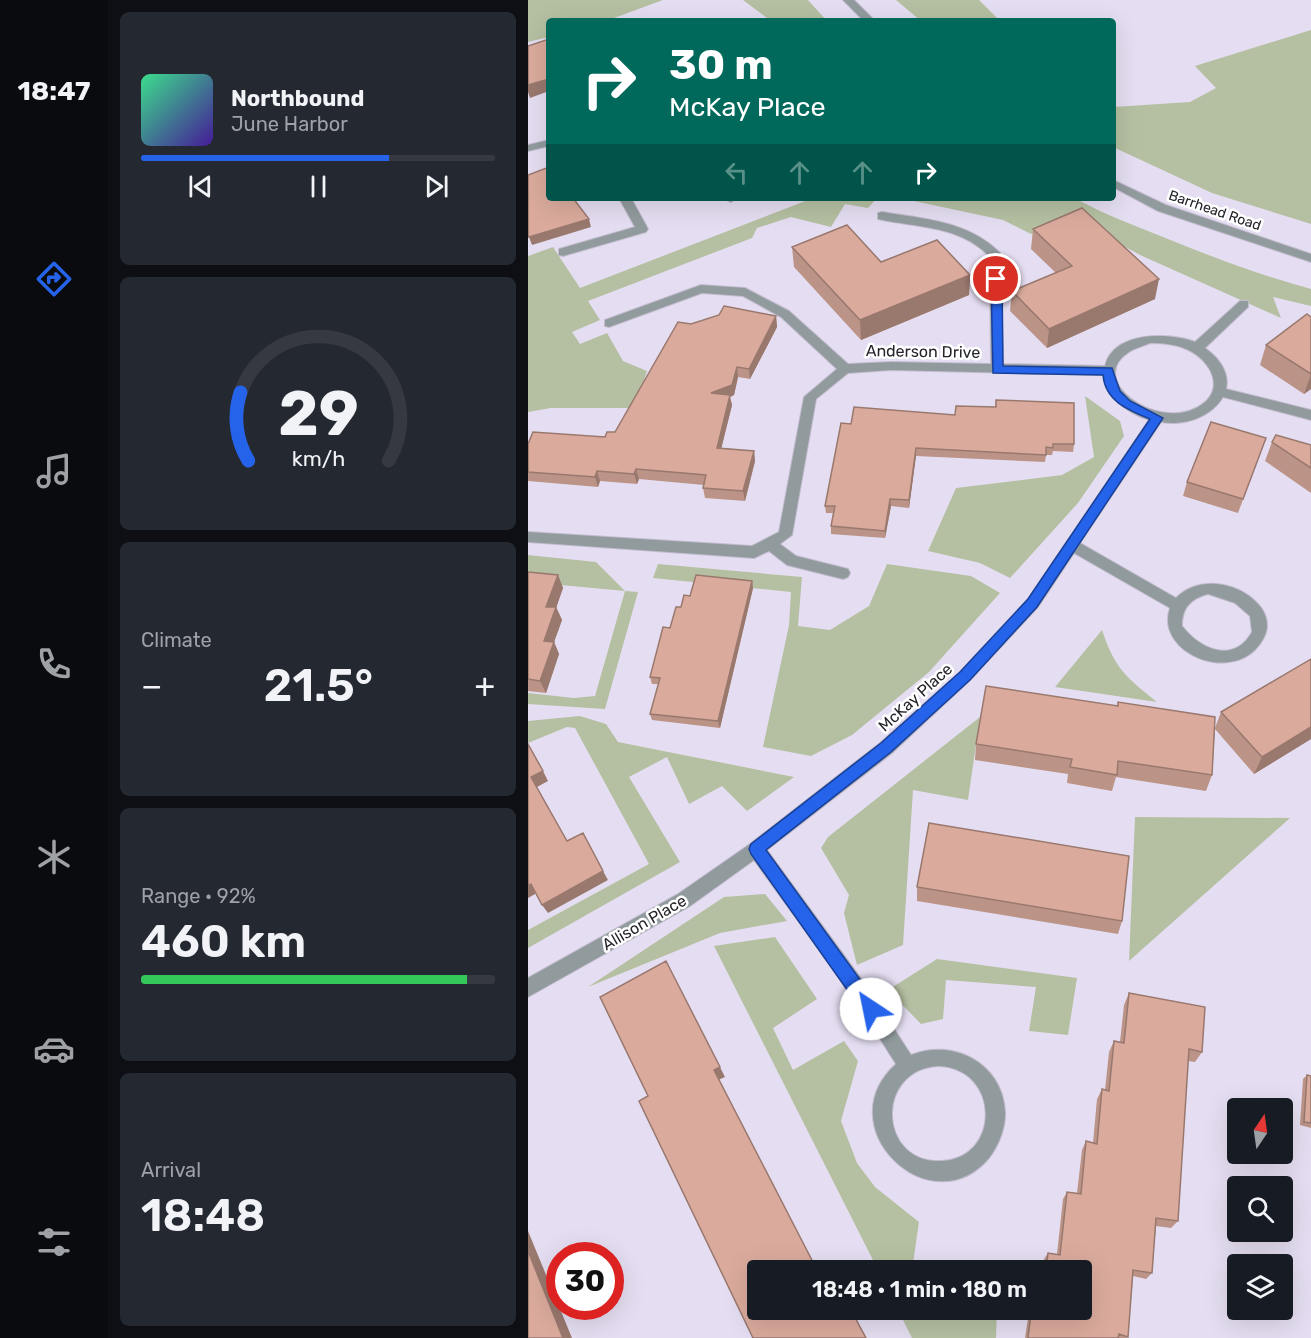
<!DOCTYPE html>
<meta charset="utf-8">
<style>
body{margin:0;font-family:Rubik,sans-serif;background:#242831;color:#f1f3f6;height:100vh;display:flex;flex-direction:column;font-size:22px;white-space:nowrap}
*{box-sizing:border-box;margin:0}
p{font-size:20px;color:#9ea1a6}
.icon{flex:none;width:33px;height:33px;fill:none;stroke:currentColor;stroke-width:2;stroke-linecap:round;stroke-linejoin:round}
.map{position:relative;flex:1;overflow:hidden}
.drawer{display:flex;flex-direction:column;gap:12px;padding:12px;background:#0d0f14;width:420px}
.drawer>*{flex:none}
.banner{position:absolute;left:18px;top:18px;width:570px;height:183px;border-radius:6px;box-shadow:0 6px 24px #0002;background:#00695c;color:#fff;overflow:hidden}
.needle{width:39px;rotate:13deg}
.tools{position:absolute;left:699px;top:1098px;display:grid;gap:12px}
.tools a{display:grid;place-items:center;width:66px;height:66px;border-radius:6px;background:#171b24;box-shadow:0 6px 24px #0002;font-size:30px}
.speed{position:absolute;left:18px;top:1242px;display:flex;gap:12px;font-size:30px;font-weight:700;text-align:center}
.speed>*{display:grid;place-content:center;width:78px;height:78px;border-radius:50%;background:#171b24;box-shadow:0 6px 24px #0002;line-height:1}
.speed .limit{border:9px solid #d22;background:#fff;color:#111}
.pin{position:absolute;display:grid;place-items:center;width:51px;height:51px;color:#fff;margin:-26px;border:3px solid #fff;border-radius:50%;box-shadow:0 2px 6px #0007}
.me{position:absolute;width:66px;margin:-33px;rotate:326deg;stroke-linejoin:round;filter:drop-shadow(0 0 4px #0008)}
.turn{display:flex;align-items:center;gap:21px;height:126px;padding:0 24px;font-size:27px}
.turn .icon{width:78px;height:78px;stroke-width:2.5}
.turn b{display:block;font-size:42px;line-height:51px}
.lanes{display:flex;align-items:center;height:57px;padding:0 24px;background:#0003;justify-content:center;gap:30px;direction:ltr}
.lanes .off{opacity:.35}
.big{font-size:45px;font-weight:600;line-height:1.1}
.drawer .card{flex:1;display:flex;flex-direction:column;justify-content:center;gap:9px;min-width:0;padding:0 21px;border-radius:9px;background:#242831}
.drawer .dial{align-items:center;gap:0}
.dial svg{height:156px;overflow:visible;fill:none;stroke:#363941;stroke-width:7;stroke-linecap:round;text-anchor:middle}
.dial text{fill:#f1f3f6;stroke:none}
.song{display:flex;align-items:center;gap:18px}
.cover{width:72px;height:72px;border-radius:9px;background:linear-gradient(135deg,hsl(150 70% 55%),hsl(260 70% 35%))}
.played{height:6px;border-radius:3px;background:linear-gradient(90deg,#2563eb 70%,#363941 70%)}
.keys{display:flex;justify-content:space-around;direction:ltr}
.heat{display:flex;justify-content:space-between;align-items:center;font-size:33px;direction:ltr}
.charge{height:9px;border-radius:4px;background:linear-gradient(90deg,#34c759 92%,#363941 0)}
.trip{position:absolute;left:219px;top:1260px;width:345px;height:60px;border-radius:6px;background:#171b24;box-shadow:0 6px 24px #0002;font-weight:600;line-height:60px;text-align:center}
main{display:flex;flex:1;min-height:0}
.tabs{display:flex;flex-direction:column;width:108px;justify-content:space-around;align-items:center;background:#090b0e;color:#9ea1a6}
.tabs .icon{width:42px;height:42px}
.tabs .current{color:#2563eb}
.tabs b{font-size:27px;color:#f1f3f6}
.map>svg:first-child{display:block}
.green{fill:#b5c0a2}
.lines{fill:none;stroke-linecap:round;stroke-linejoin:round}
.minor-casing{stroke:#c3bcce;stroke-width:2}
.minor{fill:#919b9e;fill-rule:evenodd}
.wall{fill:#bb9387}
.shaded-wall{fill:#99786e}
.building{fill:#daab9d;stroke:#99786e;stroke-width:1.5}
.route{fill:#2563eb;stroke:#184099;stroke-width:1.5}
.labels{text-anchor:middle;stroke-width:5;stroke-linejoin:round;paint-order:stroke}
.far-street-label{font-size:14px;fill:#26232b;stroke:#fff}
.street-label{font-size:16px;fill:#26232b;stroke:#fff}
</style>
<main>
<nav class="tabs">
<b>18:47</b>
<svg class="icon current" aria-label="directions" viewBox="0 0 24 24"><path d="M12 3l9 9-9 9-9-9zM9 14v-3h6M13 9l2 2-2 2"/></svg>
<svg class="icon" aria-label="music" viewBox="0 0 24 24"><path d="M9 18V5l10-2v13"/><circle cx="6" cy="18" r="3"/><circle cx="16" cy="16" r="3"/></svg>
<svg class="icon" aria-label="phone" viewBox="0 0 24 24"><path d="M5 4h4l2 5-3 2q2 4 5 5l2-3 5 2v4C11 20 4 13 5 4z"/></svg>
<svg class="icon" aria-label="climate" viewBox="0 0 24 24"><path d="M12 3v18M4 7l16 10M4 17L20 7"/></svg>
<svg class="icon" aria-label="car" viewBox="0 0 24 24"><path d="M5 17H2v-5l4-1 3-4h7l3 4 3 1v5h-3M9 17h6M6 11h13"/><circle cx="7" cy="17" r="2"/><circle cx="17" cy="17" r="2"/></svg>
<svg class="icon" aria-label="filters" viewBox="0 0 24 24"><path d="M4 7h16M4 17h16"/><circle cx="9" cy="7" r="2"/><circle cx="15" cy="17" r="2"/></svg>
</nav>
<section class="drawer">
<div class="card">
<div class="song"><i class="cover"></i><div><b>Northbound</b><p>June Harbor</p></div></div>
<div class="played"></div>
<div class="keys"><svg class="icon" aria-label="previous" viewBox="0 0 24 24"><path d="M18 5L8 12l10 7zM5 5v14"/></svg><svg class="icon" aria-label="pause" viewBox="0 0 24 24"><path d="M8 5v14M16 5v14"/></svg><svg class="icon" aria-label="next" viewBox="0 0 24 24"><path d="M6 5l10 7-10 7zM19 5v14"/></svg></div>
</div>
<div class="card dial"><svg viewBox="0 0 100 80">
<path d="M14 69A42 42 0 1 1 86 69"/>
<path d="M14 69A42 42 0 0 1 10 34" stroke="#2563eb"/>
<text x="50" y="56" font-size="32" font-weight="700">29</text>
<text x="50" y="72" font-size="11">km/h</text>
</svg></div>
<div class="card"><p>Climate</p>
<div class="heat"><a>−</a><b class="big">21.5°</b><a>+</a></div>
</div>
<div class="card"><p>Range · 92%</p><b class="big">460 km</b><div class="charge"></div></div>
<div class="card"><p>Arrival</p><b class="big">18:48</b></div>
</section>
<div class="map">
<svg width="783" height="1338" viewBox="0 0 783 1338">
<rect width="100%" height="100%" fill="#e5def2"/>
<!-- green -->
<path class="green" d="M0,0H135L78,21H21V37L0,42Z
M215,0H280L299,21H243Z
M368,0H451L472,21H393Z
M783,30V224L684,193L585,147V107L662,102L688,88L667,66Z
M285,198H349L340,208L317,204L303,227L263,217L229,228L224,238L60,301L72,320L44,332L52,344L79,333L95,361L119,371L107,408H23L0,412V256L25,247L52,288Z
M372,198H547C575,214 605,225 635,237C684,257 732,275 783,289V306L745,297L753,318L612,255L547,219L503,234L475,220Z
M557,396L592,421L596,436L550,503L482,578L452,563L400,551L428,488L534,475L566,457Z
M0,555L68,562L97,591L110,592L77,709L0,704V693L46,698L67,696L97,591L0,582Z
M130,564L274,577L270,626L302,630L341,606L359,564L443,576L472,593L401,672L324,735L283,756L235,747L261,625L263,592L125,578Z
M574,630C587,669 598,677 629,702L527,687Z
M52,716L78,724L90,742L266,777L219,811L194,786L161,804L139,757L101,777L152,862L0,948V930L121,864L47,728L39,727L0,743V721Z
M452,717L440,800L385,790L375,945L329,965L316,913L321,895L293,848L300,837Z
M607,817L762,818L601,961Z
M237,894L259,921L192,933L60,987L196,897Z
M247,937L289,999L245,1028L265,1070L316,1041L330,1061L313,1121L329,1163L347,1187L391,1222L384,1270H350L186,946Z
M409,959L549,978L540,1035L501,1031L508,987L418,980L415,1019L393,1024L360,990Z
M370,1310H469L468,1338H384Z"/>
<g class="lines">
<defs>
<path id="minor" d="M315,0H326L347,21H336Z
M21,140V146L0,151V145Z
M585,180L638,205L783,254V262L630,211L585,187Z
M91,198H103L120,229L118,232L35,256L31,255V249L107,227Z
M195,198H209L203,202Z
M354,212C396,219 441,221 472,253L475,364L577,366C585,331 641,332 667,342L712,301H720V307L677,348C690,357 702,372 698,389L783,410V420L695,397C682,418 656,426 633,422L552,543L648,598C671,574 715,582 734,609C740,619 741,629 735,639C709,687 626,654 642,608L546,553L510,607L442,680L364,753L239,850L337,984L383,1055C425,1038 474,1063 477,1111C478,1127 471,1145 461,1158C403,1227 298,1127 368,1064L325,996L226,860L162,906L0,997V978L150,894L222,844L352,743L432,672L500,599L621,420C600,413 578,398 576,375L363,370L320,373L288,399L264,535L252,544L268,556L320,569L322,573L320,577L315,579L259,565L241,551L226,558L0,542V532L224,546L251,532L276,397L309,369L253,317L215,296L174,293L81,327L77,326V320L173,285L217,288L261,311L320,364L363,362L463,364L462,257C432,225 389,228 350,219V213ZM622,343C634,343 647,344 658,349C684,360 699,391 670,407C628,431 557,380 601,352C607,348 616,346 622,343ZM680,594L707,603L722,616L724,632C706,664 673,650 654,626C654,608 662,599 680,594ZM411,1066C473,1069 473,1159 413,1161C350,1164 346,1069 411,1066Z"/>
</defs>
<!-- minor casing -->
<use href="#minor" class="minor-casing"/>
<!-- minor -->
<use href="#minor" class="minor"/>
</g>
<!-- wall -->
<path class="wall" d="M505,229L627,299L519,348L482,311L484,291L528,273L503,249Z
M264,247L353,262L442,275L441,295L333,340L266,267Z
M248,316L249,327L222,379L210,377L206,395L202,397L204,405L193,448L226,451L227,461L217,501L177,498L175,488L176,485L111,479L109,484L72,481L70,487L0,481V444L77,437L87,432L163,324Z
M783,317V389L776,394L732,365L738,345Z
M468,400L546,444L545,452L525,451L524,455H518L517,462L388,456L381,508L363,506L357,538L303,534V526L305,513H298L297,506L323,424L427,415L467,407Z
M738,438L710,513L655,496L659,482Z
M744,442L783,445V493L737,461Z
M0,572L30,575L35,588L28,607L34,620L26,642L31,654L18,693L0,691Z
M224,581L225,588L192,728L124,720L122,714L131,684H124L122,677L142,628L153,607L162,596Z
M783,659V739L726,774L687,729L684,775L678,791L588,777L584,791L539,783L540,774L447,760L448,744L589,706L590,702L687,728L693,712Z
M389,887L594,921L590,934L389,901Z
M601,993L674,1052L667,1062L660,1061L650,1221L643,1228L628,1226L624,1273L618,1279L605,1276L600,1337L598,1338H497L500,1318L503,1313L510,1314L511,1310H554V1270H515L516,1259L520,1253L529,1254L535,1199L539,1192L549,1193L554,1150L558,1141L565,1143L569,1099L574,1089L577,1090L581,1052L586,1041L592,1042L596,1005Z
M779,1075L783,1076V1128L772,1125L775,1079Z"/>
<!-- shaded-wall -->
<path class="shaded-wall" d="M21,79V91L2,98L0,92V85Z
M61,219L63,227L4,245L1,237Z
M442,275L441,295L333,340L332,320Z
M631,279L627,299L519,348L521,329Z
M248,316L249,327L222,379L221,369Z
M209,367L210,377L206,395L202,397L204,405L191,458L189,448L183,393Z
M783,374V389L776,394Z
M388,448V456L381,508V500Z
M226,451L227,461L217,501L215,491Z
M108,469L111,479L109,484L106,474Z
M69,471L72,481L70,487L67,477Z
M362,499L363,506L357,538V531Z
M30,575L35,588L24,620L18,607Z
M224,581L225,588L192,728L190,721Z
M28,607L34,620L26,642L31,654L18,693L12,681L16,641Z
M783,727V739L726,774L734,757Z
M15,771L20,781L9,787L3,777Z
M75,871L80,880L20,913L14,905Z
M3,884L9,893L0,898V886Z
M192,1067L197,1077L190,1080L186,1070Z
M0,1231L44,1338H35L0,1251Z"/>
<!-- building -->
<path class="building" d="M21,39V79L0,85V46Z
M21,167V198H45L61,219L1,237L0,235V175Z
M554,208L631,279L521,329L484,291L544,266L505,229Z
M319,225L353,262L409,240L442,275L332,320L264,247Z
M196,306L248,316L221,369L209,367L204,385L183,393L202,395L189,448L226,451L215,491L175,488L178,475L108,469L106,474L69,471L67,477L0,472V444L5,432L77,437L79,432H87L150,322L163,324L191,315Z
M779,314L783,317V374L738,345Z
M468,400L546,403V444H525V448L518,447V455L388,448L381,500L362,499L357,531L303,526L307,506H297L313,423L323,424L326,407L427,415L428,406L468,407Z
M683,422L738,438L715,499L659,482Z
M748,435L783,445V468L744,442Z
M0,572L30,575L18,607H28L16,641L26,642L12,681L0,679Z
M168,575L224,581L190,721L122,714L132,678L122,677L135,627L142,628L148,607H153L156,595L162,596Z
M783,659V727L734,757L693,712Z
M458,686L590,706V702L687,717L684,775L590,761L589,775L542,767L544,759L448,744Z
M0,744L15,771L3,777L39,841L55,833L75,871L14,905L3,884L0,886Z
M401,823L601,856L594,921L389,887Z
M138,961L192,1067L186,1070L289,1270H230V1310H323L338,1338H225L111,1101L120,1096L72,997Z
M601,993L677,1007L674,1052L661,1049L650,1221L628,1218L624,1273L605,1270L600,1337L591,1334L590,1338H500L503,1313L513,1315L514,1310H554V1270H518L520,1253L532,1255L539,1192L553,1194L558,1141L569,1144L574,1089L581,1091L586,1041L596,1043Z
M779,1075L783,1076V1123L776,1122Z
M0,1251L35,1338H0Z"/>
<!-- route -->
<path class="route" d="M468,276L474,279L475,366L584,368L592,391L602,401L635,418L509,607L442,680L363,752L238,850L349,1003L351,1009L349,1015L343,1017L337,1015L223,854L221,849L223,844L353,743L432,672L500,599L622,419C600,410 577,401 575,375L465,373L463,279Z"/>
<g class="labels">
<!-- far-street labels -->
<g class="far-street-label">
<text transform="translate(687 210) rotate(19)" y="5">Barrhead Road</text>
</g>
<!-- street labels -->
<g class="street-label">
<text transform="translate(395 351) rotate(1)" y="6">Anderson Drive</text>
<text transform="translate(387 697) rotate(-42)" y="6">McKay Place</text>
<text transform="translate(116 922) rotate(-30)" y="6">Allison Place</text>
</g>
</g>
</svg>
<div class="tools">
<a><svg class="needle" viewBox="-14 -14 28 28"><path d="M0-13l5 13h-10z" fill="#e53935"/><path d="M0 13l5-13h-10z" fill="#9ea1a6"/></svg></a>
<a><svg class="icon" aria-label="search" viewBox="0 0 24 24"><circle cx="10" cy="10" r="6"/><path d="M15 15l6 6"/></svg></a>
<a><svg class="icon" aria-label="layers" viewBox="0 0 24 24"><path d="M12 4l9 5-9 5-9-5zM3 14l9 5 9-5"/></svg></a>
</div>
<div class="speed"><div class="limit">30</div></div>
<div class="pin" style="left:468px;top:279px;background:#d93025"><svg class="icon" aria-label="arrive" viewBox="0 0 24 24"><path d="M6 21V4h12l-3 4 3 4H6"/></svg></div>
<svg class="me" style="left:343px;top:1009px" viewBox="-20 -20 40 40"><circle r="19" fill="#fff"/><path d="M0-13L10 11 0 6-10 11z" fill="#2563eb"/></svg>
<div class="trip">18:48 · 1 min · 180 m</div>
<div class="banner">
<div class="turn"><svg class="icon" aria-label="right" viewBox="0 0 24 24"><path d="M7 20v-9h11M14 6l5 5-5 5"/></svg><div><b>30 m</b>McKay Place</div></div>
<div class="lanes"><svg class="icon off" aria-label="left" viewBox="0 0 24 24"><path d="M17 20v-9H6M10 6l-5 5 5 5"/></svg><svg class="icon off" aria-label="ahead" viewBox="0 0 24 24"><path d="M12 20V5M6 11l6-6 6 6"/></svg><svg class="icon off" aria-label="ahead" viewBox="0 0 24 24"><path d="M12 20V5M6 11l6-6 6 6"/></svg><svg class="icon" aria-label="right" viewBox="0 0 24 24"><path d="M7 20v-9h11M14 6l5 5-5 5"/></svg></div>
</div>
</div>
</main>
